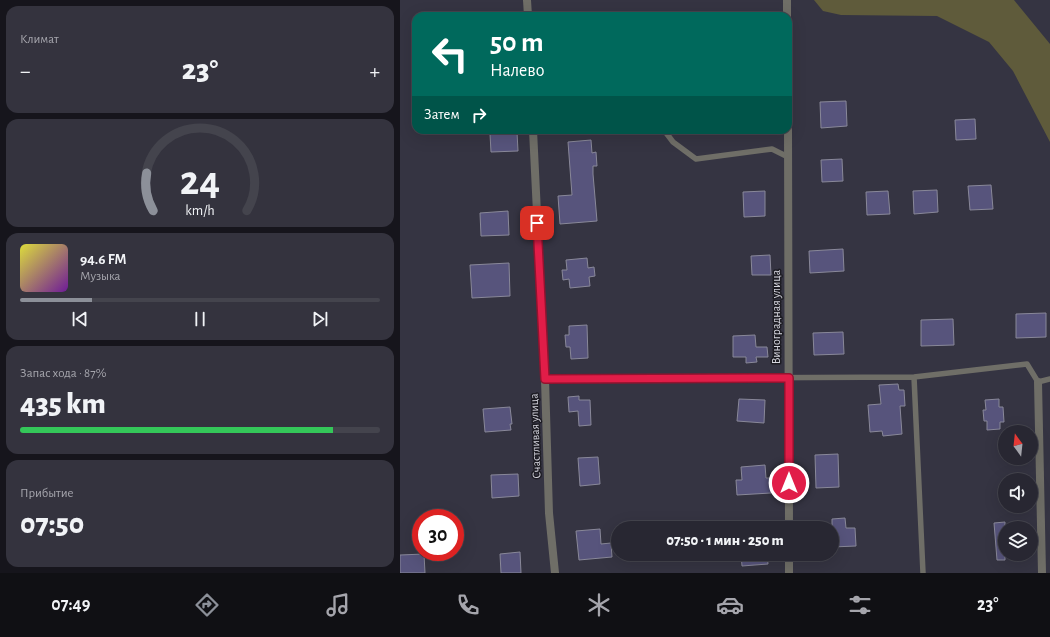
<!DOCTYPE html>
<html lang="ru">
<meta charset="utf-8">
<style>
body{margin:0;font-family:"Alegreya Sans",sans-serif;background:#34333e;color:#f1f3f6;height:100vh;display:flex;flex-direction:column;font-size:15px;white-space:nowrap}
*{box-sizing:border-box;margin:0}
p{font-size:13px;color:#a5a5ac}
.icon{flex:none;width:22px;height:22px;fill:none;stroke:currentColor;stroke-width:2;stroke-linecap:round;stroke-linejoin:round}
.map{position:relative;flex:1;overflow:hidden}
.side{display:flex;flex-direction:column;gap:6px;padding:6px;background:#16151c;width:400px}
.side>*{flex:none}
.banner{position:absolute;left:12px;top:12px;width:380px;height:122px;border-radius:12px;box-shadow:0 4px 16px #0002,0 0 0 1px #44444d;background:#00695c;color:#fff;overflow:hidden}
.needle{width:26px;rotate:345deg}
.buttons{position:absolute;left:598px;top:425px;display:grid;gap:8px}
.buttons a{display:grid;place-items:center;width:40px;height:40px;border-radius:50%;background:#282732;box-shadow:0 4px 16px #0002,0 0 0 1px #44444d;font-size:20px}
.speed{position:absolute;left:12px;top:509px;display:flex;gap:8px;font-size:20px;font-weight:700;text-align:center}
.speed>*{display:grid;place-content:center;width:52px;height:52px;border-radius:50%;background:#282732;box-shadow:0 4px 16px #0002,0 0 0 1px #44444d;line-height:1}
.speed .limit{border:6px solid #d22;background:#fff;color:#111}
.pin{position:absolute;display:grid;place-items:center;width:34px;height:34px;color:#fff;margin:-17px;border-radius:8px;box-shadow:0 2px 6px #0006}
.me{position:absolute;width:44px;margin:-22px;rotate:0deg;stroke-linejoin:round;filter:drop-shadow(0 0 3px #0008)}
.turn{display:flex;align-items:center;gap:14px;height:84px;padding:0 12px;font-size:18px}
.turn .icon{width:52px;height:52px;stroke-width:2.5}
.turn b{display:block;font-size:28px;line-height:34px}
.then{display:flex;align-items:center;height:38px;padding:0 12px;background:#0003;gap:8px;font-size:15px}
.big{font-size:30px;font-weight:800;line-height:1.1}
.side .tile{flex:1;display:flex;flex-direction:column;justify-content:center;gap:6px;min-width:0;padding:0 14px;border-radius:12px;background:#34333e}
.side .dial{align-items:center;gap:0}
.dial svg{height:104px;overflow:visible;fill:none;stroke:#44444d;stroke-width:7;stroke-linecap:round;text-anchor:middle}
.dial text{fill:#f1f3f6;stroke:none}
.song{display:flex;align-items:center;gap:12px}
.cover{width:48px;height:48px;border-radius:6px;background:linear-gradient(135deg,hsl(60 70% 55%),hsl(280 70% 35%))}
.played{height:4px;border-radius:2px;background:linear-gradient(90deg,#8c9099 20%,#44444d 20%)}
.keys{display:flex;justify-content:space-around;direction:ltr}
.heat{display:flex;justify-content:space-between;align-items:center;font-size:22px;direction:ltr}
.charge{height:6px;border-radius:3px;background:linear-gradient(90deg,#34c759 87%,#44444d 0)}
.trip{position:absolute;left:211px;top:521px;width:228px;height:40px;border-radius:20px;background:#282732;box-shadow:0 4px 16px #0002,0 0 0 1px #44444d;font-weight:800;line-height:40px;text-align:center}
.menu{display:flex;height:64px;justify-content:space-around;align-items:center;background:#101014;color:#a5a5ac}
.menu .icon{width:28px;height:28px}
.menu .on{color:#8c9099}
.menu b{font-size:18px;color:#f1f3f6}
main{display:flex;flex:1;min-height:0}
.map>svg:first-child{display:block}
.green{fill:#5f5b3b}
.building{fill:#57547c;stroke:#898899}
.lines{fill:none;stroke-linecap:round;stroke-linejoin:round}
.service{stroke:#6f6e67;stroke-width:5.5}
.minor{stroke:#6f6e67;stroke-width:8}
.route-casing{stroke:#92132f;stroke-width:10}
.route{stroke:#e11d48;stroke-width:7}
.labels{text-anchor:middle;stroke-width:3;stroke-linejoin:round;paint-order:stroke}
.street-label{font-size:12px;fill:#d6d6df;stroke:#1d1c23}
</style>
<main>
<section class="side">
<div class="tile"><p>Климат</p>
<div class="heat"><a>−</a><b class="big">23°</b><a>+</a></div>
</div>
<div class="tile dial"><svg viewBox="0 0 100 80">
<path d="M14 69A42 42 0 1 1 86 69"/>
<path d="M14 69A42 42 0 0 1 9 40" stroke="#8c9099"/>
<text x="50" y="56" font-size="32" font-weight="700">24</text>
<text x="50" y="72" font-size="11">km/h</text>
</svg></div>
<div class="tile">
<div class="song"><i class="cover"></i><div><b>94.6 FM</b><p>Музыка</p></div></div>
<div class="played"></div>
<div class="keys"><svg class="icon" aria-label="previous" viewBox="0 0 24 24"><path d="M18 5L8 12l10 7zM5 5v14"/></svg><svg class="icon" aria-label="pause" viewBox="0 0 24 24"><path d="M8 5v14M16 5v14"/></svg><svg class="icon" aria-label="next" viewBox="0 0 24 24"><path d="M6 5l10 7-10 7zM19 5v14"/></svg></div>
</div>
<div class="tile"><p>Запас хода · 87%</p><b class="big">435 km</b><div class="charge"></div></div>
<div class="tile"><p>Прибытие</p><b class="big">07:50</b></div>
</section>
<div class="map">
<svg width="650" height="573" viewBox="0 0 650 573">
<rect width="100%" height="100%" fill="#353442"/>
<!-- green -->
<path class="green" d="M414,0H614L650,44V142L613,71L589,42L537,16L441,15L423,11Z"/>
<!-- building -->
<path class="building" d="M446,101L447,126L421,128L420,102Z
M575,119L576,139L556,140L555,120Z
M117,132L118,151L91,152L90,134Z
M191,140L192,153L196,152L197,166H193V174L197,221L160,224L158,196L172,195L168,142Z
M442,159L443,181L422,182L421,160Z
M591,185L593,209L570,210L568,186Z
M537,190L538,212L514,214L513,191Z
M365,191V216L344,217L343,192Z
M488,191L490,214L467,215L466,192Z
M108,211L109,235L81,236L80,213Z
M443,249L444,271L410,273L409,251Z
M370,255L371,275H352L351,256Z
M187,258L188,268L194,267L195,276L189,277L190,286L170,288L169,279L163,280L162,270H167L166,260Z
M109,263L110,296L72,298L70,265Z
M646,313V337L616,338V314Z
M553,319L554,345L521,346V320Z
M187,325L188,358L171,359L170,347H166L165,335H169V326Z
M443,332L444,354L414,355L413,333Z
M355,335L356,347H367L368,357H356L357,362L346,363V357H333V336Z
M498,384L499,390H504L505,406H500L502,434L483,436L482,431L470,432L468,405L481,404L479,385Z
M179,396V400H190L191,425L179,426L178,411L169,412L168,397Z
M339,399L365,400L364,423L337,421Z
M599,399V407H603L604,422H600V429L587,430V421H584L583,410H586L585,400Z
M110,407L112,424H110L111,430L85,432L83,409Z
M438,454L439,487L416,488L415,455Z
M198,457L200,484L180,486L178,458Z
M365,465L366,478H370L371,493L337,495L336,480H342L341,467Z
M118,474L119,496L92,498L91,475Z
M445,518L446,528H455L456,546L432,547V519Z
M605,522V560H597L594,523Z
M200,529L201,544L211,543L212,557L179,560L176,531Z
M120,552L121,573H101L100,554Z
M24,554L25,573H0V555Z
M341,554H367L368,564L342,566Z"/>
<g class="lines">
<!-- service -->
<path class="service" d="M264,130L273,142L296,159L372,149L388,157
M514,377L523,573
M145,379L514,377L627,364L638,382L650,379"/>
<!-- minor -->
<path class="minor" d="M127,0L128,16
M387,0V16
M133,130L145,379L149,513L155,573
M388,130L389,528
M638,382L642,573
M389,554V573"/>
</g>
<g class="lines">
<defs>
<path id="route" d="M137,223L145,379L389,378V483"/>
</defs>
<!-- route casing -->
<use href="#route" class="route-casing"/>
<!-- route -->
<use href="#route" class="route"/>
</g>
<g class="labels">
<!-- street labels -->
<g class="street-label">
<text transform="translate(376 317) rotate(-90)" y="4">Виноградная улица</text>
<text transform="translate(135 436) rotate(-92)" y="4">Счастливая улица</text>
</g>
</g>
</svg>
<div class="buttons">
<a><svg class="needle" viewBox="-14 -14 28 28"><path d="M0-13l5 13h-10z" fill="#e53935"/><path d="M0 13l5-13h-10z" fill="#a5a5ac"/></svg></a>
<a><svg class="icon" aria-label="sound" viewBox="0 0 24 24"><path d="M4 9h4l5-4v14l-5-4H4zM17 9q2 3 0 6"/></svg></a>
<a><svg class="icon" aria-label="layers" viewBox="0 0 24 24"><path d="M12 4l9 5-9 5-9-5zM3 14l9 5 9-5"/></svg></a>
</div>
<div class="speed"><div class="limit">30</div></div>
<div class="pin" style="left:137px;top:223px;background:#d93025"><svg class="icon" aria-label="arrive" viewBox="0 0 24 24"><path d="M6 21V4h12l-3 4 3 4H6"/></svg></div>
<svg class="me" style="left:389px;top:483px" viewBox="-20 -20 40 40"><circle r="17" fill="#e11d48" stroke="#fff" stroke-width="3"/><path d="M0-11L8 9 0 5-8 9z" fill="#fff"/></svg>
<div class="trip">07:50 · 1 мин · 250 m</div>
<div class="banner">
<div class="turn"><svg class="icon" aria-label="left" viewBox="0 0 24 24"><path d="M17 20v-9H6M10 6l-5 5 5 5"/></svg><div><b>50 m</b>Налево</div></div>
<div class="then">Затем<svg class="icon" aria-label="right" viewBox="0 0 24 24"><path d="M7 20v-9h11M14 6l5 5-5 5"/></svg></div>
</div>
</div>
</main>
<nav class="menu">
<b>07:49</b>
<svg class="icon on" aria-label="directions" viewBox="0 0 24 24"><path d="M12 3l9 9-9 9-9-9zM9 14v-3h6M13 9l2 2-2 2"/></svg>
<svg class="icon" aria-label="music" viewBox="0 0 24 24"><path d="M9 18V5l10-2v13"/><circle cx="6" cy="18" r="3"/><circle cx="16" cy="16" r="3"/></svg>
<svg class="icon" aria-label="phone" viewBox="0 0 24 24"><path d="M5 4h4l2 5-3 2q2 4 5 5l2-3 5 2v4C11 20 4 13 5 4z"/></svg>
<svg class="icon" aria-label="climate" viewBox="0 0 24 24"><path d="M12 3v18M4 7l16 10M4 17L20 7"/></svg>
<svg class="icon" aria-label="car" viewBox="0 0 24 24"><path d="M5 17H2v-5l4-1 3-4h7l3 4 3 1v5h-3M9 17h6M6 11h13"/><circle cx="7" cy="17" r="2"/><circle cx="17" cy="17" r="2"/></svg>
<svg class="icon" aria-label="filters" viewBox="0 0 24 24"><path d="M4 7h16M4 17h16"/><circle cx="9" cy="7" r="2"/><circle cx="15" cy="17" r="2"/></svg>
<b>23°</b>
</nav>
